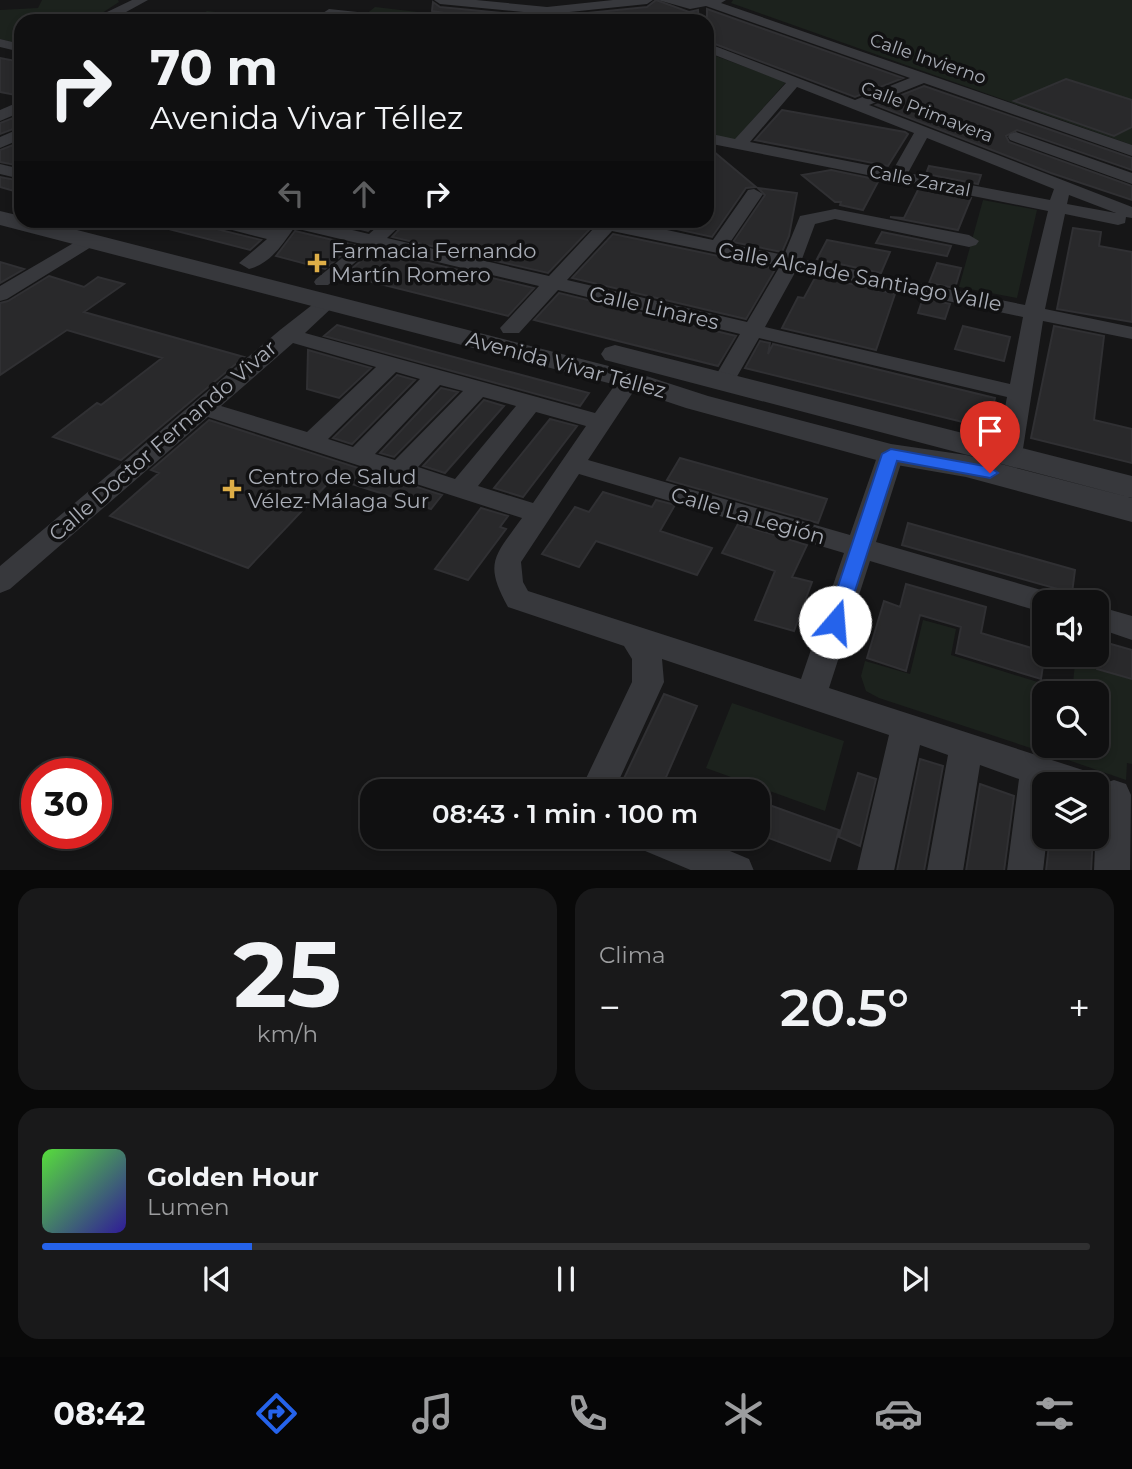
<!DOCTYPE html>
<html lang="es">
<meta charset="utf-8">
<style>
body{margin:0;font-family:Montserrat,sans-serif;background:#19191a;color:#f1f3f6;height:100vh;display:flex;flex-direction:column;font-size:26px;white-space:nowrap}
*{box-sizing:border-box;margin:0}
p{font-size:23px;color:#9c9d9f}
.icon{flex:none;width:38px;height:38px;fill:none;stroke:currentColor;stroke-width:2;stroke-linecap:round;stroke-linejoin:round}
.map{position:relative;height:870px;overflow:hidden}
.details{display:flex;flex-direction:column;gap:18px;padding:18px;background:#090909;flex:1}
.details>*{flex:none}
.top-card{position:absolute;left:14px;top:14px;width:700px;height:214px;border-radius:21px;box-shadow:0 4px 10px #0003,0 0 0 2px #303031;background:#101011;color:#f1f3f6;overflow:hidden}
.tools{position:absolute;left:1032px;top:590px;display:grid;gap:14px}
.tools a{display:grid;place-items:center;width:77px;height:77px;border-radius:14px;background:#101011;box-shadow:0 4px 10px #0003,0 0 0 2px #303031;font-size:35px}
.speed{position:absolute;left:21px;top:758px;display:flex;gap:14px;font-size:35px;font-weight:700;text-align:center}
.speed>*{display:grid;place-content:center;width:91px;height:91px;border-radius:50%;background:#101011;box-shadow:0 4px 10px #0003,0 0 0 2px #303031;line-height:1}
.speed .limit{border:10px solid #d22;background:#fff;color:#111}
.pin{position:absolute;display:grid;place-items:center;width:60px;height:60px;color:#fff;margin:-72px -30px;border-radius:50% 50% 50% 0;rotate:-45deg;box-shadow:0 0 7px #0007}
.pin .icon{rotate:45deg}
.me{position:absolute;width:77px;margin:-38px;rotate:18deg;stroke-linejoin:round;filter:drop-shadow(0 0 5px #0008)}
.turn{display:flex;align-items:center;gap:24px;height:147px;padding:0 21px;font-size:32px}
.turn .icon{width:91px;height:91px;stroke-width:2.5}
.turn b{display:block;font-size:49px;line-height:60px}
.lanes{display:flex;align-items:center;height:66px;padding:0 21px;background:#0003;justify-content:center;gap:35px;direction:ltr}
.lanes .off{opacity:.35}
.big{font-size:52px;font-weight:600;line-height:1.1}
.details .tile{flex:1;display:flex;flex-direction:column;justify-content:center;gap:10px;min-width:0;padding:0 24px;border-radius:21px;background:#19191a}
.details .dial{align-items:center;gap:0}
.dial b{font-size:91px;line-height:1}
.song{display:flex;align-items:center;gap:21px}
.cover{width:84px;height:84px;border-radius:10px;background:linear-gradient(135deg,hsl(110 70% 55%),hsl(250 70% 35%))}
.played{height:7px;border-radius:4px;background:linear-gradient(90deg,#2563eb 20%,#303031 20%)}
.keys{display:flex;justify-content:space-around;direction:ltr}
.heat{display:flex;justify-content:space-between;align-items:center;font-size:38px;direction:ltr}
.details .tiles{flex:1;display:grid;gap:18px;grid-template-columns:1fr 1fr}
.tile:last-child{grid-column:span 2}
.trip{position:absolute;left:360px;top:779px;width:410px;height:70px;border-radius:21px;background:#101011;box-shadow:0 4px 10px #0003,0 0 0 2px #303031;font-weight:600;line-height:70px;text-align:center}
.dock{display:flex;height:112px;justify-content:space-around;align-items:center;background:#060607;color:#9c9d9f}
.dock .icon{width:49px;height:49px}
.dock .on{color:#2563eb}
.dock b{font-size:32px;color:#f1f3f6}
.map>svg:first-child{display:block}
.green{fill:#1c221d}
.building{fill:#29292b;stroke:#303033;stroke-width:2}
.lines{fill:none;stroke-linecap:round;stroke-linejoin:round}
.pedestrian{fill:#37383c;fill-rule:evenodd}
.minor{fill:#37383c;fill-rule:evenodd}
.tertiary{fill:#37383c;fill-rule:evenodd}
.route{fill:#2563eb;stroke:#184099;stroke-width:2}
.poi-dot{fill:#deae47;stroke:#111112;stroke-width:2.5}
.labels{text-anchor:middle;stroke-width:7;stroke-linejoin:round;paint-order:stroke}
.far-street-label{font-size:18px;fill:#a9adb6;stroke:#111112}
.poi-label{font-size:21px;fill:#a9adb6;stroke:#111112;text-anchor:start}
.street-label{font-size:21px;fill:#a9adb6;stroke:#111112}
</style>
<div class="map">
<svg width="1132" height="871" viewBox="0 0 1132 871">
<rect width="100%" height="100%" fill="#161617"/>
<!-- green -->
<path class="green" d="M42,0H118L119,2L99,15V21H21V44L0,39V10L38,8Z
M733,0H1132V145L731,3Z
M375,7L495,21H415L365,15Z
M207,11L293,21H189Z
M707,55H713L786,82L734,141L707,136Z
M983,200L1037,210L1017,298L959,287Z
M923,620L956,629L951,655L1044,684L1045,688L1058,692L1045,693V746H1053L1052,755L879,698L866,691L861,676L865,661L910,674Z
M1075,663L1132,679V764L1127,763L1126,780L1065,759L1066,746H1097V693H1072Z
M732,703L844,741L825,811L706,768Z"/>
<!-- building -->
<path class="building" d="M656,0L689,12L698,10L699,21H574L567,15L647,7Z
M433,2L440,7L543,17L551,21H495L432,11Z
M707,9L903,78L855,97L707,41Z
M0,58L21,62V96L0,92Z
M1066,79L1132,100V127L1114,136L1014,101Z
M924,86L1132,158V170L1017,130L1006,136L1009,142L1132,186V200L1051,173L876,105Z
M782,110L905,132L908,134L888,166L755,140Z
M21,115V126L0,134V123Z
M21,142V166L0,162V150Z
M707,146L756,187L746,188L712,237L636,220H707Z
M929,166L981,175L978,184L926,174Z
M831,170L879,180L863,210L840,205L841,202H835L802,175Z
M0,177L21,181V193L0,187Z
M758,188L797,193L789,236L782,252L733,242L765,195Z
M919,188L971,198L958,230L890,217L904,218Z
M162,220H205L208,227L261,240L250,250L161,227Z
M324,220H380L368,231Z
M408,220H557L590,229L548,273L392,237Z
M1073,228L1101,232L1099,246L1132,252V322L1057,309Z
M295,231L354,245L325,269L276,256Z
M882,232L951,246L947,256L876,243Z
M613,234L776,268L746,319L572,278Z
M827,240L890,252L881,273L817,259Z
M374,250L534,288L508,316L344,275Z
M0,262L24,269L0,283Z
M937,263L961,268L955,288L929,283Z
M49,276L84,287L98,277L124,284L84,312L244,357L121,460L53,437L97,403L101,405L162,358L67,330L0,375V303L8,301Z
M816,276L895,294L876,350L782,328L798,297L804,298Z
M559,293L736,336L718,366L534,320Z
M923,298L950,304L945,319L918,313Z
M337,325L439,353L589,393L580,406L324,336Z
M963,326L1010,337L1004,361L955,349Z
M1054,326L1104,336L1094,420L1132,429V463L1031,438Z
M760,341L770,343L768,354L773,344L995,398L987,428L745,368Z
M308,350L371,368L339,398L307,389Z
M397,375L415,380L352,444L333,438Z
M441,388L458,392L394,457L380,453Z
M484,400L504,406L445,473L423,466Z
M550,419L577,426L523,497L494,488Z
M209,420L442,495L431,509L333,478L248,568L110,516L159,473L151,470Z
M680,458L827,499L818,523L667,480Z
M603,492L652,507L656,500L675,505L660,531L712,548L697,575L596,541L579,567L542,554L575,507L589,512Z
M481,508L508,516L500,527L506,529L468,580L435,569Z
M908,523L1075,570L1072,593L902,545Z
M738,524L807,545L792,577L812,582L794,631L755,620L775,571L722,553Z
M906,584L986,607L981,633L1045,652L1041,679L956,653L961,627L920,615L906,671L867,658L884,601L900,607Z
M1097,640L1132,650V679L1097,669Z
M664,694L697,706L660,791H618Z
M920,759L943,766L924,871H897Z
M858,773L876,779L860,846L839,837Z
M980,784L1014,796L1004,871H966Z
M758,801L839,830L830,861L758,834Z
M1050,836H1093L1091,871H1046Z"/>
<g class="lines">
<!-- pedestrian -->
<path class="pedestrian" d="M372,237L379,241L377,244L328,285H316L314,282L316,279L367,238Z"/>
<!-- minor -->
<path class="minor" d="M132,0H148L117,17L116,21H104L107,12Z
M434,0H476L547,7L613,0H653L647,4L560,13L571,21H556L544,14L440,4Z
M658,0H726L721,3L1132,145V156L924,83L869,105L1132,207V218L1126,217L1125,223L1118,225L1065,214L1045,309L1132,327V339L1043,321L1022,455L1018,461L1009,463L1000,461L996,455L1007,397L759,338L731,387H715L712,382L740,334L558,290L519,333H503L500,328L539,286L294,228C283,244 270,264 249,269L239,263L267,239L209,224L207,220H240L274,229L280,220H311L369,234L385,220H406L387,238L549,276L595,227L580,224L578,220H621L713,240L748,190L754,189L763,194L729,244L784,255L800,216L835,209L969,235L979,241L976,245L969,247L835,219L815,224L802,259L1025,305L1048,211L707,143V133L735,139L786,83L707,52V43L855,100L910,78L706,6L690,9ZM797,87L914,133L893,170L750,142ZM927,138L1054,189L1050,200L908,173ZM1069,195L1116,213L1067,204ZM612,231L780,266L747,322L567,280ZM797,269L1023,317L1010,384L765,327Z
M329,9L405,17L411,21H369L325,16L323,13Z
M0,39L21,44V52L0,47Z
M21,101V112L0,121V110Z
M21,128V139L0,148V137Z
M1016,132L1132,173V184L1010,140L1008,137L1010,134Z
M0,164L21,169V179L0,174Z
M89,234L98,240L96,244L7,299L0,301V286Z
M328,296L335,298L338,302L305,333L595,413L622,375H638L641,380L588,460L850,535L878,454L882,448L891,446L900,448L904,454L876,542L1055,594L1060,602H1045V613L870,561L829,688L1092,773L1097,784H1045V836H1047L1043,871H1007L1019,779L980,765L963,871H927L948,755L920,745L894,871H857L889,735L662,659L664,682L614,791H580L632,682V659L624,646L508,607C483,562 495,556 522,518L208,417L10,589L0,593V566L280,330L321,298ZM293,343L376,367L307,432L221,406ZM396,372L420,379L353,447L328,439ZM440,385L463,391L395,460L375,454ZM483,397L516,406L455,479L418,467ZM536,412L586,426L533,503L478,486ZM579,474L844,553L801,679L528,591L523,582L521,562Z
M1097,606L1132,616V640L1097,628Z
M1114,780L1126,784L1131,795L1130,871H1094L1097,794L1102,784Z
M633,836H694L749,859L754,871H693L638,848Z"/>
<!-- tertiary -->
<path class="tertiary" d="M0,211L21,216V220H38L640,374L708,396L891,444L966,455L1132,498V522L966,477L891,464L686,408L620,386L0,225Z
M615,345L1132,476V498L605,360L601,354L605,348Z"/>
</g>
<!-- route -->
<path class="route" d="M891,449L990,467L998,473L990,478L897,461L845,622L842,628L835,630L829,628L826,622L882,454Z"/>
<!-- markers -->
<g class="poi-dot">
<path d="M313.5 252.5h7v7h7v7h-7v7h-7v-7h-7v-7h7z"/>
<path d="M228.5 478.5h7v7h7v7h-7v7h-7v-7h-7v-7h7z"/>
</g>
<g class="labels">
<!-- far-street labels -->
<g class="far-street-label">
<text transform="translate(928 59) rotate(19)" y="6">Calle Invierno</text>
<text transform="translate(927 112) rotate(21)" y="6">Calle Primavera</text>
<text transform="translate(920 181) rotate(11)" y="6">Calle Zarzal</text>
</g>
<!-- poi labels -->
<g class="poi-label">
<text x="331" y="258">Farmacia Fernando<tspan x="331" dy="24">Martín Romero</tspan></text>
<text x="248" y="484">Centro de Salud<tspan x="248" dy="24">Vélez-Málaga Sur</tspan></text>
</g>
<!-- street labels -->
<g class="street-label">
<text transform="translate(860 277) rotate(11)" y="7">Calle Alcalde Santiago Valle</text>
<text transform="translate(654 308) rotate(13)" y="7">Calle Linares</text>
<text transform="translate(566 365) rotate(15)" y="7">Avenida Vivar Téllez</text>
<text transform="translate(163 441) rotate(-41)" y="7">Calle Doctor Fernando Vivar</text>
<text transform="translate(748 516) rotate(16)" y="7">Calle La Legión</text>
</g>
</g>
</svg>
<div class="tools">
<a><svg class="icon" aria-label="sound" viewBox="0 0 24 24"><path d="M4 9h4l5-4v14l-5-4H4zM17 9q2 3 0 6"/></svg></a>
<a><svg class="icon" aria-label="search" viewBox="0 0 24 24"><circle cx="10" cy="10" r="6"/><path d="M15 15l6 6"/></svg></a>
<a><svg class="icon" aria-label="layers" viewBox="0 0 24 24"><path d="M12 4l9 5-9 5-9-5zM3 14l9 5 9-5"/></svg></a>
</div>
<div class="speed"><div class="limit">30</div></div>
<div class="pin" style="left:990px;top:473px;background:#d93025"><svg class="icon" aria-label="arrive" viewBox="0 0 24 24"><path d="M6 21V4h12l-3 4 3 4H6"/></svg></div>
<svg class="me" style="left:835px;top:622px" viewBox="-20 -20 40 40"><circle r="19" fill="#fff"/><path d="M0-13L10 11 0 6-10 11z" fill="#2563eb"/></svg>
<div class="trip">08:43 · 1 min · 100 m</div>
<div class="top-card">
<div class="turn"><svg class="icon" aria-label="right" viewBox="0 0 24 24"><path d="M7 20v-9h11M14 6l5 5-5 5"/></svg><div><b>70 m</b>Avenida Vivar Téllez</div></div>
<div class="lanes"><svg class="icon off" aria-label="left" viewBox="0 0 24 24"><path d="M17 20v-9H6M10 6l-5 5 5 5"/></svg><svg class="icon off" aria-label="ahead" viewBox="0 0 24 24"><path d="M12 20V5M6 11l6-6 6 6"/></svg><svg class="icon" aria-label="right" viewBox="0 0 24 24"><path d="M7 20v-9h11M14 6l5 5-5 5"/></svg></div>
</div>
</div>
<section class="details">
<div class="tiles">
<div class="tile dial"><b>25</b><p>km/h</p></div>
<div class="tile"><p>Clima</p>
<div class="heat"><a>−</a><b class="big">20.5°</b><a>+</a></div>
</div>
<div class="tile">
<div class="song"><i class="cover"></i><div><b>Golden Hour</b><p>Lumen</p></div></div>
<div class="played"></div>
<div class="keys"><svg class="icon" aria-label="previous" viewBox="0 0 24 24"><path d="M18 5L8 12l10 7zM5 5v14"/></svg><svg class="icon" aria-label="pause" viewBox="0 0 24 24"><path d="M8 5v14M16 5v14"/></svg><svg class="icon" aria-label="next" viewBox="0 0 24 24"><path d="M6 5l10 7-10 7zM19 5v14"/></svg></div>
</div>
</div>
</section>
<nav class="dock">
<b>08:42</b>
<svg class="icon on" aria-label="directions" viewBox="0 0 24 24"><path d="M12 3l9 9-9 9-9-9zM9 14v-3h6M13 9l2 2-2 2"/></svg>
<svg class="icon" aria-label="music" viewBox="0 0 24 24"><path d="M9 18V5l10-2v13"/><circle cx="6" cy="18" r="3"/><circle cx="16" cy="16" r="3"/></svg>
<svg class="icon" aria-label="phone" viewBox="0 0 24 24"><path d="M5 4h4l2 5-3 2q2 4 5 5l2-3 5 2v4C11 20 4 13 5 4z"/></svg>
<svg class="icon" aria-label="climate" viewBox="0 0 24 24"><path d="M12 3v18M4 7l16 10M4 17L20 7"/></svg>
<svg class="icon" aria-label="car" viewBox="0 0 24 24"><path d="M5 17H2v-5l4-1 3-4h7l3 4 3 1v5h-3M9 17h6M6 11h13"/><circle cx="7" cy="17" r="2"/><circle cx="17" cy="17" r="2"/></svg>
<svg class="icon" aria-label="filters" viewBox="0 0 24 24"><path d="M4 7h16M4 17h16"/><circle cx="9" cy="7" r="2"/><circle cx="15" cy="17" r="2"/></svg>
</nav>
